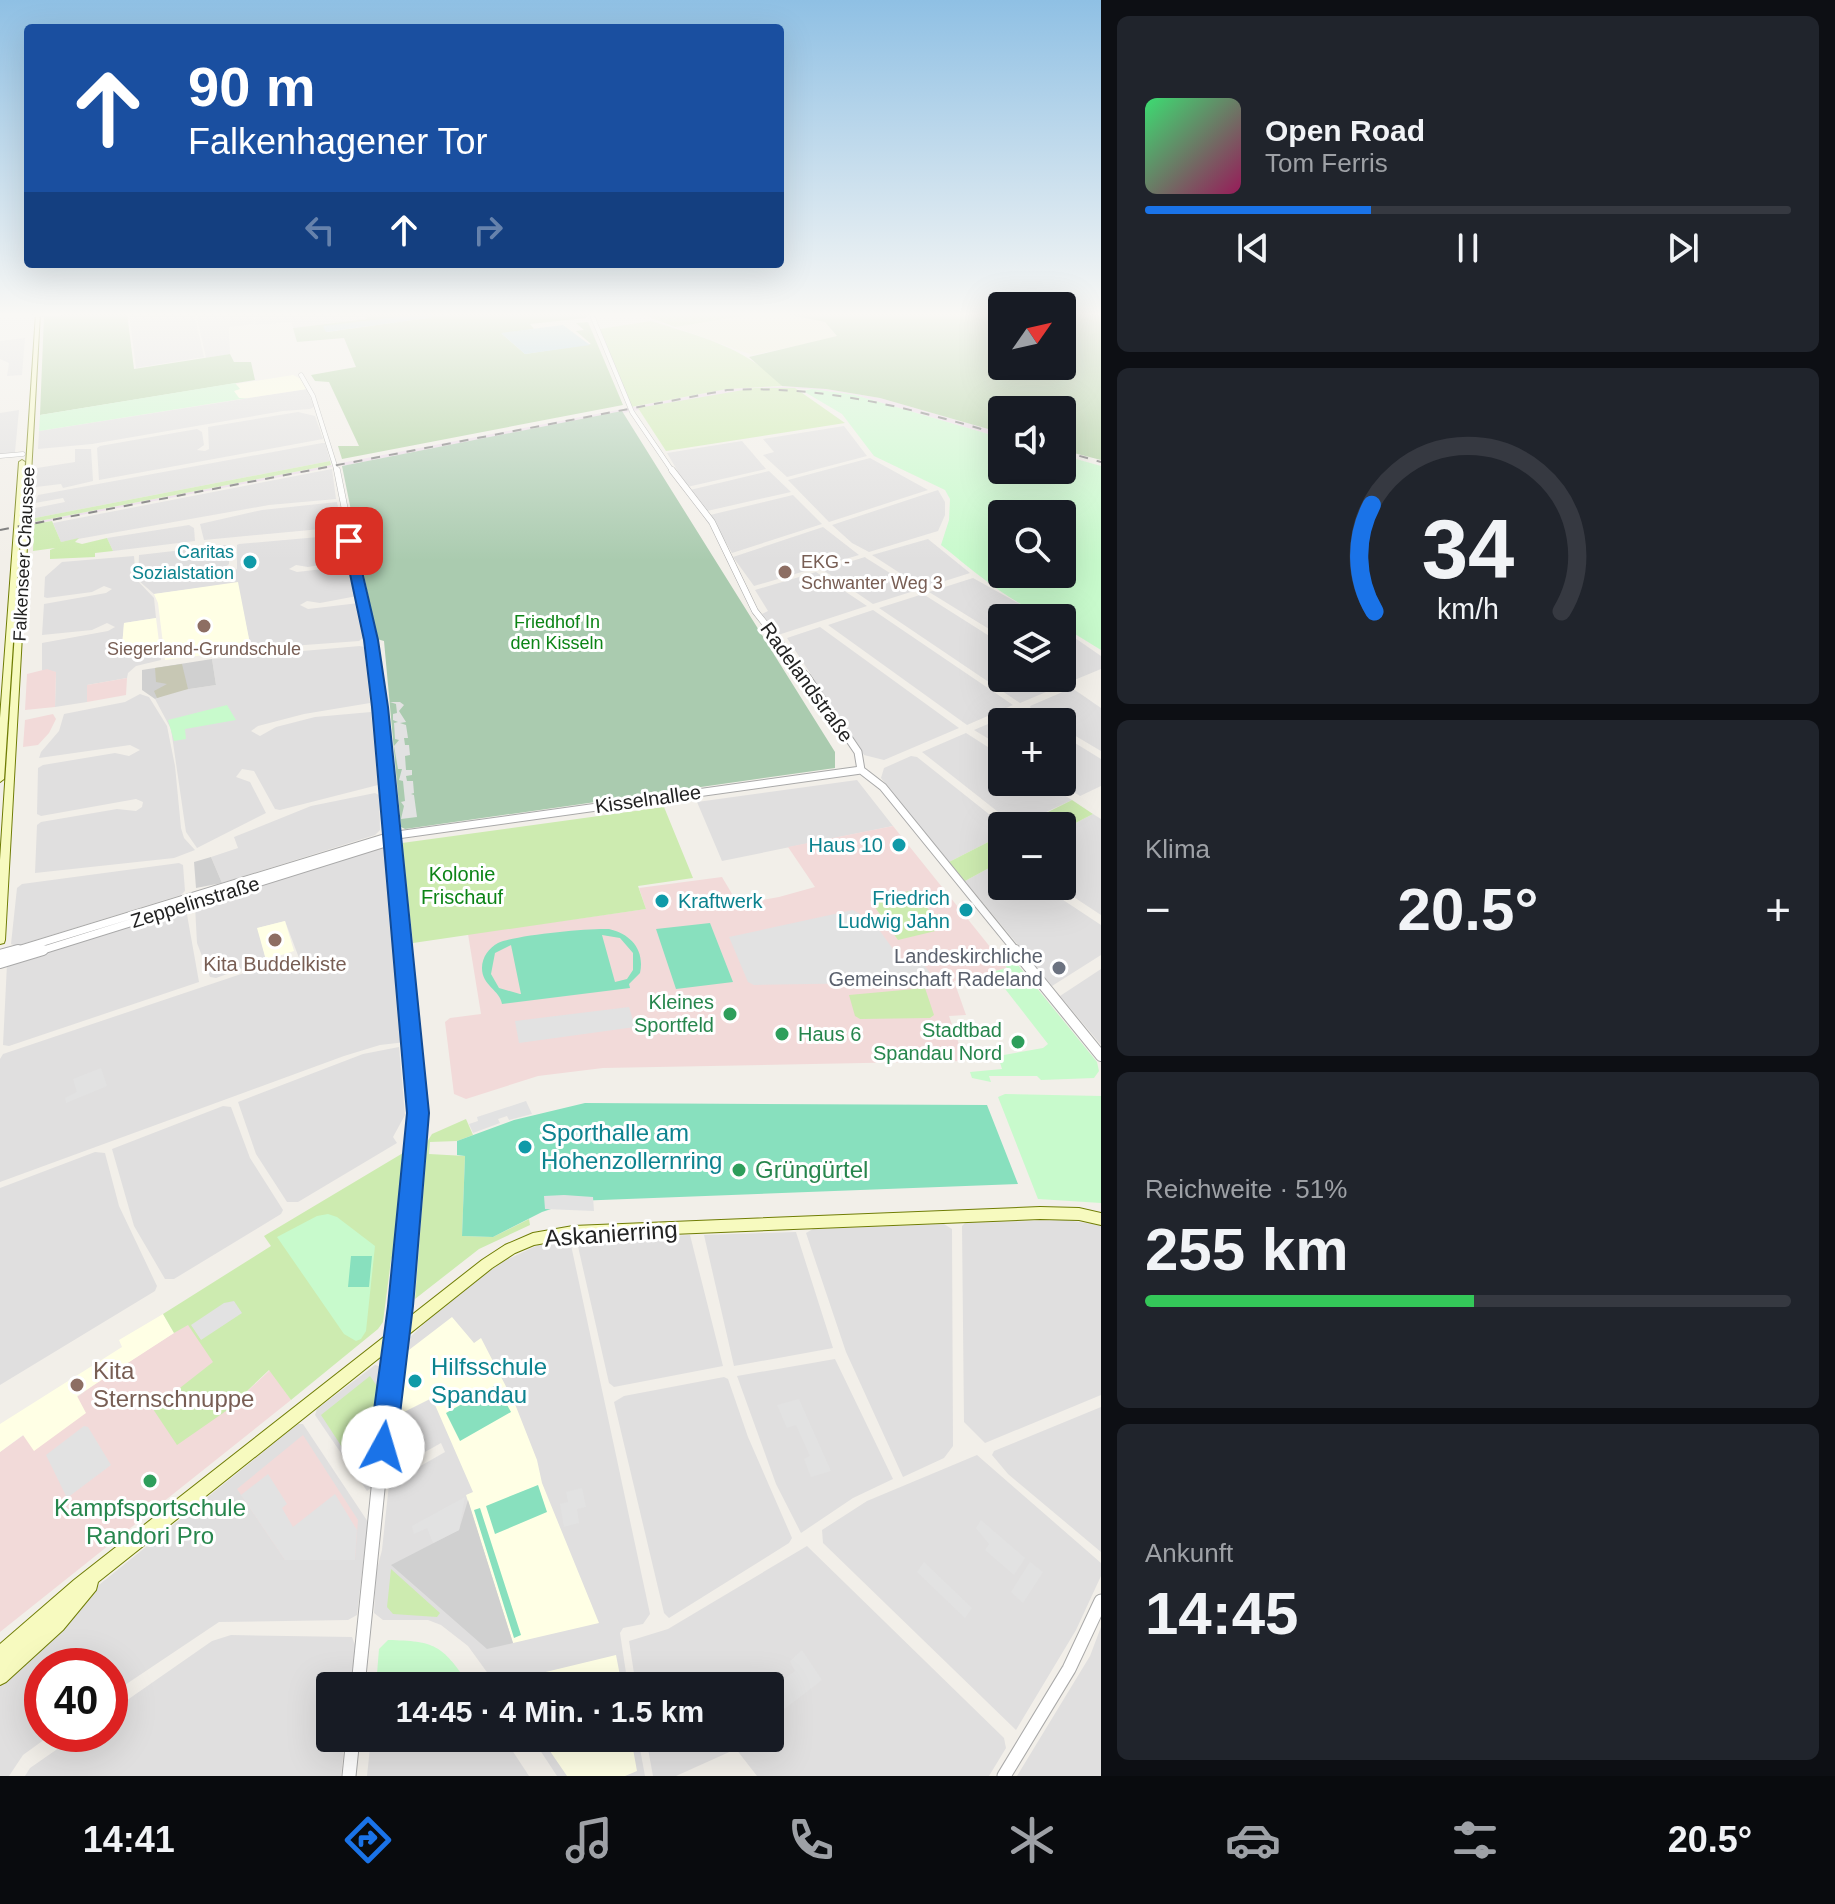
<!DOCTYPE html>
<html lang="de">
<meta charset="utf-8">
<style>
body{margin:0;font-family:Arial,sans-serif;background:#20242c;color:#f1f3f6;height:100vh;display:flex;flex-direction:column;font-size:30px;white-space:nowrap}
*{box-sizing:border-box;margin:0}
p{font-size:26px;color:#9ea1a6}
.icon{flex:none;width:44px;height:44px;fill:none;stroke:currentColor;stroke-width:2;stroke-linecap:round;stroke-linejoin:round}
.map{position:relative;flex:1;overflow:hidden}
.sheet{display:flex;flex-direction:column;gap:16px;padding:16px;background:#0d0f14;width:734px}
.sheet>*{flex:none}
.banner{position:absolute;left:24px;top:24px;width:760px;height:244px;border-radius:8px;box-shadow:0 8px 32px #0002;background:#1a4fa0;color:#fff;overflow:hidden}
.needle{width:52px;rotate:56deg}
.tools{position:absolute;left:988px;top:292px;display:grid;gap:16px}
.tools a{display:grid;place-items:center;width:88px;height:88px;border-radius:8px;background:#171b24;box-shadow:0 8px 32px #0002;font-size:40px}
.speed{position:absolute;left:24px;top:1648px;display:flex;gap:16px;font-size:40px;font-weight:700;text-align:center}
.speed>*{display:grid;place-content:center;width:104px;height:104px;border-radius:50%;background:#171b24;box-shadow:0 8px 32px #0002;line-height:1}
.speed .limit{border:12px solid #d22;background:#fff;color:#111}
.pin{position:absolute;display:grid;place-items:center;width:68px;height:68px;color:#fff;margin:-34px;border-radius:16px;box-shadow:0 4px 12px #0006}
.me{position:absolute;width:88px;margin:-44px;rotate:6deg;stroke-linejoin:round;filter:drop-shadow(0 0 6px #0008)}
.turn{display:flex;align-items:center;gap:28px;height:168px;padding:0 32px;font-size:36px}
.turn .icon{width:104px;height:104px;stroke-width:2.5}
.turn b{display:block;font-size:56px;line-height:68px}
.lanes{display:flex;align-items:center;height:76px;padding:0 32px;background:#0003;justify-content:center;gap:40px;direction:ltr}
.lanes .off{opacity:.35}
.big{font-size:60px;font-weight:700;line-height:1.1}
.sheet .widget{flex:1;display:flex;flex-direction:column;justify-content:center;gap:12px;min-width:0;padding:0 28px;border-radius:12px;background:#20242c}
.sheet .dial{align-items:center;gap:0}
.dial svg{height:208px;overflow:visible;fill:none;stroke:#363941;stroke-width:7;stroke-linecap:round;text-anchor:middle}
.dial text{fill:#f1f3f6;stroke:none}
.song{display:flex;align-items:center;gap:24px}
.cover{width:96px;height:96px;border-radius:12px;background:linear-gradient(135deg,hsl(140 70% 55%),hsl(330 70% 35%))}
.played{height:8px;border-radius:4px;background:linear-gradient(90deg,#1a73e8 35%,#363941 35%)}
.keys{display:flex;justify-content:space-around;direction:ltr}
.heat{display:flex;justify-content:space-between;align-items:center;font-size:44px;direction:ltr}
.charge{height:12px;border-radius:6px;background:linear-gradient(90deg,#34c759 51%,#363941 0)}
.trip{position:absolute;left:316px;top:1672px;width:468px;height:80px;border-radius:8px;background:#171b24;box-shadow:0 8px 32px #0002;font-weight:700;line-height:80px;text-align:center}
.tab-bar{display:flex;height:128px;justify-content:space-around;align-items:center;background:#090b0e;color:#9ea1a6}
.tab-bar .icon{width:56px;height:56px}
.tab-bar .active{color:#1a73e8}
.tab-bar b{font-size:36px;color:#f1f3f6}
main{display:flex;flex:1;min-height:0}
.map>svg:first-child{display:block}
.residential{fill:#e0dfdf}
.commercial{fill:#f2dad9}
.industrial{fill:#ebdbe8}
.education{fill:#ffffe5}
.religious{fill:#d0d0d0}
.construction{fill:#c7c7b4}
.farmland{fill:#eef0d5}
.grass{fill:#cdebb0}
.forest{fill:#add19e}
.cemetery{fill:#aacbaf}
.park{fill:#c8facc;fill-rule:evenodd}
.pitch{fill:#88e0be;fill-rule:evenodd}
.parking{fill:#e2e2e2}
.water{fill:#aad3df}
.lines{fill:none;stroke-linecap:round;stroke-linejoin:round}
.tertiary-far4-casing{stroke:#a9a9a9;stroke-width:5}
.tertiary-far3-casing{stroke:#a9a9a9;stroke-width:7}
.tertiary-far2-casing{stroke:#a9a9a9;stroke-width:9}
.tertiary-far1-casing{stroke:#a9a9a9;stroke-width:12}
.tertiary-casing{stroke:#a9a9a9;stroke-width:15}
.secondary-casing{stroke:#707d05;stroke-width:2}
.tertiary-far4{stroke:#fff;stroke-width:4}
.tertiary-far3{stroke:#fff;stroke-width:6}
.tertiary-far2{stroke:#fff;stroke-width:7}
.tertiary-far1{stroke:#fff;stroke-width:10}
.tertiary{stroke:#fff;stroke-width:13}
.secondary{fill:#f7fabf;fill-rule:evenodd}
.rail{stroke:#707070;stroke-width:2;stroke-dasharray:9 9;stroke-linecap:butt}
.route{fill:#1a73e8;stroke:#114b97;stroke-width:2}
.culture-dot{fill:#0f9aa8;stroke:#fff;stroke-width:3}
.education-dot{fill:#8d6e63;stroke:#fff;stroke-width:3}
.worship-dot{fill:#6b7280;stroke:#fff;stroke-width:3}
.leisure-dot{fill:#2e9e5b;stroke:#fff;stroke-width:3}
.labels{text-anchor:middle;stroke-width:6;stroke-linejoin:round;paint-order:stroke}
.far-culture-label{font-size:18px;fill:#0d838f;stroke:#fff;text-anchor:end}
.far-street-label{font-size:18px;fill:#222;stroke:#fff}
.far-education-label{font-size:18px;fill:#785e54;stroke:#fff;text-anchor:start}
.far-park-label{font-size:18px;fill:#0c8416;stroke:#fff}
.street-label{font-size:20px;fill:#222;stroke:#fff}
.culture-label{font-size:20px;fill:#0d838f;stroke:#fff;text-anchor:end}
.park-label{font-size:20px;fill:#0c8416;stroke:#fff}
.worship-label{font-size:20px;fill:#5b616d;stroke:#fff;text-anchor:end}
.education-label{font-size:20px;fill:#785e54;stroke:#fff}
.leisure-label{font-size:20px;fill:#27864d;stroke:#fff;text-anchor:end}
.near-culture-label{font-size:24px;fill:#0d838f;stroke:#fff;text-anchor:start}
.near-leisure-label{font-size:24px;fill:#27864d;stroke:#fff;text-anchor:start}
.near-street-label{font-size:24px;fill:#222;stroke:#fff}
.near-education-label{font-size:24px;fill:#785e54;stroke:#fff;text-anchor:start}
</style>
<main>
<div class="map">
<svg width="1101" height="1776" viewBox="0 0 1101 1776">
<rect width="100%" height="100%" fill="#f2efe9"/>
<!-- residential -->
<path class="residential" d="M129,313H194L204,357L136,368Z
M196,313H255L253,324L229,327L230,354L206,358Z
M256,313H365L367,319L293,328L292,322L255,325Z
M25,338L22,375L7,376L9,363L0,359V341Z
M307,389L314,407L310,409L283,411L92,444L38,449L39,431Z
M19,410L15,452L0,454V413Z
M298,412L315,416L323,439L99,480L97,448L100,446L197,429L202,432L204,445L197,450L205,451L209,449L208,427Z
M844,426L867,456L787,477L763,455L774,452L763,439Z
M742,441L766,469L687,487L667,453Z
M322,443H325L330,461L35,518V508L65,502L63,498L35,503L38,495Z
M75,449H91L93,481L63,488L61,484L36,487L37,468L75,462Z
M870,458L928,490L829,522L788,480Z
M332,469L336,499L269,505L61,542L53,523Z
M769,471L791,492L707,511L690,490Z
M938,490L945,502V515L938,531L869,552L852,543L832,525Z
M793,495L822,524L732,553L710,515Z
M337,502L342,527L204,540L200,524L262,510Z
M189,525L194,528L195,541L113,551L107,538Z
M823,527L859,555L754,586L733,557Z
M341,535L343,536L348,560L308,567L296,565L289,569L297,572L349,566L357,596L320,603L307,601L300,605L308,609L359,603L363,625V638L359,641L251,649L237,583L154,594L138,580L139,555L226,545L229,546V564L222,570L229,573L237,569V545L239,544Z
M928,539L970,573L923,588L872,555Z
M134,556L136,579L154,598L156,618L124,623L122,646L159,642L161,660L136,666L128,673L127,678L87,685V702L55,707L56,672L42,670V643L108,631L115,627L107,623L92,630L42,635L44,604L106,593L112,589L104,586L92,592L47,598L44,597L45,577L62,562Z
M865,557L866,558L917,590L873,604L823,570Z
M816,572L867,606L778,635L762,614L768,611L755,590Z
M973,578L1038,614L1035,616L1039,618H1002V637L929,592Z
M923,594L1002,644V678H1056L1065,684L1020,703L879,608Z
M873,610L1013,705L967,725L828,625Z
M820,627L959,728L884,760L864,755L787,638Z
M1062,629L1101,656V669L1072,681L1062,675Z
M360,646L364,647L370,703L304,714L258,726L251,731L260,736L276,727L315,717L371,712L378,785L280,810L275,809L254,771L242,769L236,777L250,782L266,813L197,848L186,832L171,729L155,699L176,691L216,685L212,659Z
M1072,688L1101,708V751L1062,728V722H1052L1031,709L1030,706Z
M140,694L149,697L167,726L175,766L181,828L184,838L195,850L174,858L35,873L37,825L41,822L117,809L136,811L142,807L143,802L136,799L41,816L37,814L38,768L43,765L115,753L129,756L140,750L130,745L39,758L41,752L59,731L64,714L125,702Z
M1021,710L1040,722H1002V747L974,730Z
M966,733L1002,756V782H1043L1072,800L1016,826L922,752Z
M1062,735L1101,759V786L1080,796L1057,782H1062Z
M911,756L917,757L1004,826L1002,835L949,862L881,778L884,768Z
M857,780L893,826L722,861L697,802Z
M375,793L379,795L380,830L375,835L222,883L211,857L238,848L234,837L311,806Z
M1093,814L1101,819V915L1057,886H1062V830Z
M383,846L388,850L406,1042L380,1045L344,1056L0,1182V1059L3,1054L256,969L276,965L284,968L295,966L299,958L285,921L258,928L266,960L216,978L210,977L197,943L195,906Z
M1002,861V886H1042L1101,925V955L1052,986L965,881Z
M179,863L183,865L185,891L181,895L16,946L11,944L17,888L22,884Z
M186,909L199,982L9,1046L3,1045L7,964Z
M1101,969V1045L1060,996Z
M399,1047L405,1115L393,1137L397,1143L298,1202H287L256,1154L238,1102L363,1054Z
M223,1106L231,1107L250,1158L283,1210L281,1214L174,1279H165L134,1226L112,1149Z
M95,1152L105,1153L119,1206L157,1286L155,1291L0,1385V1188Z
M1065,1220L1101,1225V1395L985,1443L964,1422L962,1226L965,1223Z
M944,1224L952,1229L953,1446L944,1458L903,1477L846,1352L806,1233L813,1229Z
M796,1232L833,1348L734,1366L704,1235Z
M690,1235L723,1366L614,1387L609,1383L577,1242L581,1239Z
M563,1240L571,1245L650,1614L643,1624L623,1628L620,1633L628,1686H497L468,1646L441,1625L428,1620H383L374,1613L376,1573L382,1550L389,1484L445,1452L441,1443L400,1466H395L390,1461L401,1346L427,1321L498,1264L538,1245Z
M835,1359L893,1479L853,1498L801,1533L776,1484L737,1376Z
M375,1365L382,1367L384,1373L371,1488L367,1491L315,1415L317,1409Z
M724,1377L728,1379L748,1437L792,1538L789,1543L669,1618L664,1613L614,1402L624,1396Z
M1101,1407V1552L1008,1474L992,1455L994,1451Z
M298,1424H303L368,1522L357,1615L348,1620L219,1622L110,1695V1666H42V1734H52L23,1755L9,1776H0V1683L100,1584Z
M977,1455L1101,1563V1576L1076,1630L1016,1730L823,1543L822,1530L867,1501Z
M807,1546L1004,1738L1006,1748L989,1776H757L736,1749L676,1776H653L646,1738H770V1686H636L629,1641L668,1629Z
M1101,1627V1776H1017L1090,1656Z
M231,1635L352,1637L355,1645L351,1686H330V1738H345L341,1776H25L30,1768L79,1734H110V1712L212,1641Z
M371,1738H504L529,1776H367Z
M532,1738H638L645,1776H557Z"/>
<!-- commercial -->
<path class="commercial" d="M47,669L56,672L55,707L25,710L27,674Z
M127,678L126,695L87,702V685Z
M53,714L56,719L49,733L38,745L23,747L25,720Z
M893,826L1007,968L954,981L966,1015L949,1016L965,1061L603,1068L538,1076L466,1099L454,1094L445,1022L450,1018L481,1014L468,934L646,909L639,888L722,877L738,904L779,897L815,887L788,847Z
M188,1324L214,1362L194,1378L226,1411L270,1370L291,1400L0,1632V1452L105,1377Z
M303,1435L358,1520L355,1560H285L237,1489Z"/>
<!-- industrial -->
<path class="industrial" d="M796,386L826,389L880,398L1002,433V438L855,395L812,389L755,388L342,466L341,463L727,389Z
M331,465L332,467L34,524V522Z"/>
<!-- education -->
<path class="education" d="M293,375L303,380L307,389L247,398H239L233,390L240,389L236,384Z
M238,582L251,649L165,660L158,603L154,594Z
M156,618L159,642L122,647L124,623Z
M285,921L294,951L266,960L257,928Z
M163,1314L174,1333L77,1396L86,1413L34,1451L23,1435L0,1452V1424L122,1347L119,1340Z
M452,1317L474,1343L481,1338L515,1404L537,1460L542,1483L599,1623L513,1643L466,1495L473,1492L432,1398L398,1415L405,1353Z
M616,1655L622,1686H526L529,1676Z
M541,1738H631L637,1771L625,1776H567Z"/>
<!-- religious -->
<path class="religious" d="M212,659L216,685L176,691L155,699L142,690V670Z
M211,857L222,883L196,888L194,862Z
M468,1500L513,1643L487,1649L391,1565L459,1530Z"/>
<!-- construction -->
<path class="construction" d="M182,664L188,689L157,698L154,691L167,684L156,682L155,668Z"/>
<!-- farmland -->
<path class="farmland" d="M761,313H780L825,322L838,337L752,355L675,327Z"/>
<!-- grass -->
<path class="grass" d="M639,313H761L675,327Z
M651,321C698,336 747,347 782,386L727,389L631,407L600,329Z
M755,388H795L845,423L666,451L638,408Z
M330,461L331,465L34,522L35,518Z
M52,521L61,542L79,538L75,542L82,544L107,538L113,551L95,553V557L50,559V550L55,548L33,551L34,524Z
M1072,800L1093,814L1062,830V826H1020Z
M664,807L693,878L638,886L646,909L413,943L402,843Z
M1002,835V861L965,881L949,862Z
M918,889L923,895L920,897H924L929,903L925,905L932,914H937L942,920L938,922H943L948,928L898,940L870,900Z
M925,988L934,1015L930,1018L860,1019L855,1016L849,995Z
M466,1119L473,1135L457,1141L430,1142L429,1154L465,1156L462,1236L493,1237L529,1219L530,1225L479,1249L415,1299L427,1142L432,1134Z
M403,1153L396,1249L391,1260L383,1322L378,1329L291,1400L269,1370L226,1411L177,1445L153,1409L213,1362L188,1325L174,1333L163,1314L271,1246L264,1236Z
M370,1376L377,1386L368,1464L357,1470L321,1415Z
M391,1569L440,1613L437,1617L393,1614L387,1607Z"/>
<!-- forest -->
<path class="forest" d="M76,313H127L134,369L230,354L234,362H251L255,380L40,415L44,316Z
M365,313H430L324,327L327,332L448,315L446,313H590L586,318L530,324L534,329L502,334L525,354L591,344L576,331L584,330L576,323L588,322L623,405L342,459L338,446H359L329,382L315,381L311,375L356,367L344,338L297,342L293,328L367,319Z
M780,313H1002V366H1062V313H1101V460L1062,450V410H1002V433L880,398L826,389L782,386L749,357L837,336L825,322Z"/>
<!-- cemetery -->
<path class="cemetery" d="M622,411L835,752V768L405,829L401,827L384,641L377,639L342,466Z"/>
<!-- park -->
<path class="park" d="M235,383L240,389L234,391L239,398H247L39,431L40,415Z
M812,389L855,395L1002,438V470H1062V455L1101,466V650L1062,626V618C1026,618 969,567 941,545L949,520L950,499L945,490L874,456L842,414L803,391ZM1002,514H1062V574H1002Z
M227,705L236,720L185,729L186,739L174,741L168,720Z
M1014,960L1097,1062L1099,1071L1094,1078L1041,1080L1037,1076H989L991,1082L972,1078L970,1072L1002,1069L998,1056L1043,1048L1048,1044L992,972L1007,968L1003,962Z
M1005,1094L1101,1096V1203L1038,1199L998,1097Z
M328,1214L337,1217L375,1246L366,1331L361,1339L356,1341L344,1334L277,1237L317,1216Z
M388,1640C435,1641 442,1645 468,1683L376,1686L379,1649Z"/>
<!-- pitch -->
<path class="pitch" d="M710,923L733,982L676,989L656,929Z
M609,929C631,934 645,950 640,973L629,984L630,988L502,1004C500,990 482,986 482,968C482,957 489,948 498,943C515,935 589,928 609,929ZM602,935L620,938L633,953V970L627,979L615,982ZM511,945L521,994H520L499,988L491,974L495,953Z
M585,1103L987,1105L1018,1184L575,1201L542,1212L493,1237L462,1236L465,1156L457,1155V1141L514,1120Z
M351,1256H372L369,1287H348Z
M496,1385L511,1412L460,1441L446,1413Z
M538,1485L547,1512L495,1534L486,1506Z
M480,1508L521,1635L514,1638L474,1510Z"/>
<!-- parking -->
<path class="parking" d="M390,702H400L404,705L399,711L406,722L400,723L406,725L408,738H404L405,745H409L410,755L405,756L406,770H412V775L406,776L407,781H413L414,793L411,794L414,795L417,817L401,819L404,806L401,802L405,801L403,781L399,780L402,769H398L394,746L399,740L395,739L394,723L398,722L393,720V714L397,713L396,704Z
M853,910L865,917L869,916L901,960L917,956L931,974L874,983L754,985L748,982L729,937Z
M629,1007L635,1027L519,1043L515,1021Z
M101,1068L107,1086L66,1103L65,1098L77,1092L73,1079Z
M526,1101L532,1114L509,1120L507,1116L498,1119L500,1123L473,1133L469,1124L478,1121L477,1117Z
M564,1195L593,1197L594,1211L545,1209L544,1196Z
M234,1301L242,1313L201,1340L191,1325L224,1303Z
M799,1399L831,1471L811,1477L804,1459L810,1456L796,1425L787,1428L777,1405Z
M84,1426L88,1427L111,1465L67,1498L46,1455Z
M268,1474L287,1504L282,1508L293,1527L335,1494L357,1530L355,1560H285L241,1495Z
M582,1488L586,1507L577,1509L579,1523L564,1527L560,1504L568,1502L566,1492Z
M465,1497L459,1530L433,1543L427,1528L414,1534L412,1526Z
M981,1520L1025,1558L1014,1575L985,1550L989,1544L976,1528Z
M924,1562L972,1608L965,1618L917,1572Z
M1030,1562L1043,1572L1023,1603L1011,1592Z
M802,1650L822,1680L774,1717L770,1715V1689L795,1671L790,1661Z"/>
<!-- water -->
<path class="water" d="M430,313L449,315L326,332L323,326Z
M563,325L590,345L525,354L501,333Z"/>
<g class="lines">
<defs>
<path id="tertiary-far4" d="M591,313L632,412L673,472
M35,315L63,313
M301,375L313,396L337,472
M0,456L23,454"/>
<path id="tertiary-far3" d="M337,470L371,640L376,679
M672,470L712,522L755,611L809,679"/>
<path id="tertiary-far2" d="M376,677L401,952
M807,677L858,752L861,770L883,787L1017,952
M11,952L390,836L861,770
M37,952L392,841"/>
<path id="tertiary-far1" d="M1015,950L1101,1056
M0,955L18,950
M0,963L43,950
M400,1309L418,1113L401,950"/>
<path id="tertiary" d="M358,1686L386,1410L400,1307
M349,1776L353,1738
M1004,1776L1069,1669L1101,1601"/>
<path id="secondary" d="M36,313H40L5,940L4,943L0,944V860Z
M22,460L25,462L4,779L0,782V718L19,462Z
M1040,1207L1079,1208L1101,1213V1225L1079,1220L1040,1219L573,1238L534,1245L515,1253L492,1268L98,1582L96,1590L63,1630L6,1682L0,1685V1664L2,1663L0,1664V1644L74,1580L482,1260L505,1245L533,1233L573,1226Z"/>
</defs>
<!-- tertiary-far4 casing -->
<use href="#tertiary-far4" class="tertiary-far4-casing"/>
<!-- tertiary-far3 casing -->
<use href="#tertiary-far3" class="tertiary-far3-casing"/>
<!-- tertiary-far2 casing -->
<use href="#tertiary-far2" class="tertiary-far2-casing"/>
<!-- tertiary-far1 casing -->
<use href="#tertiary-far1" class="tertiary-far1-casing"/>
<!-- tertiary casing -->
<use href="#tertiary" class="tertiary-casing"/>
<!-- secondary casing -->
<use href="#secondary" class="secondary-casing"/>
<!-- tertiary-far4 -->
<use href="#tertiary-far4" class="tertiary-far4"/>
<!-- tertiary-far3 -->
<use href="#tertiary-far3" class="tertiary-far3"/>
<!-- tertiary-far2 -->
<use href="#tertiary-far2" class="tertiary-far2"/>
<!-- tertiary-far1 -->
<use href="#tertiary-far1" class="tertiary-far1"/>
<!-- tertiary -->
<use href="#tertiary" class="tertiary"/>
<!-- secondary -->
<use href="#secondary" class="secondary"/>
<!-- rail -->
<path class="rail" d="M1062,451L1101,462
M0,530L727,390C823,385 910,408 1002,435"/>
</g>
<!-- sky -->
<linearGradient id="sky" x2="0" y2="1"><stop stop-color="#8fc0e4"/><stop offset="0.56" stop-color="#f9f8f5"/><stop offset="1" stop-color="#f9f8f5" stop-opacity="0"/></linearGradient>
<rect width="1101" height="561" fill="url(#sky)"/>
<!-- route -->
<path class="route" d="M349,537L355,541L378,640L388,707L429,1113L413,1306L396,1447L392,1457L383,1461L373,1457L369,1447L388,1306L407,1113L372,707L364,640L343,541Z"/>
<!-- markers -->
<g class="culture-dot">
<circle cx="250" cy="562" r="8"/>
<circle cx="899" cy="845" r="8"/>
<circle cx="662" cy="901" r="8"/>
<circle cx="966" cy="910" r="8"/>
<circle cx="525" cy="1147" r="8"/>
<circle cx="415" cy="1381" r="8"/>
</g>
<g class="education-dot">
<circle cx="785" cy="572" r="8"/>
<circle cx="204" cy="626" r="8"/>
<circle cx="275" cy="940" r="8"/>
<circle cx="77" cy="1385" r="8"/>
</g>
<circle class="worship-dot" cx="1059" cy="968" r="8"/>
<g class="leisure-dot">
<circle cx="730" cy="1014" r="8"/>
<circle cx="782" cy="1034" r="8"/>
<circle cx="1018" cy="1042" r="8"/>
<circle cx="739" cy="1170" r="8"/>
<circle cx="150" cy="1481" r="8"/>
</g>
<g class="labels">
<!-- far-culture labels -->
<g class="far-culture-label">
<text x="234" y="558">Caritas<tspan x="234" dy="21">Sozialstation</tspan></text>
</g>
<!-- far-street labels -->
<g class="far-street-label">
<text transform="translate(24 554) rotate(-87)" y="6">Falkenseer Chaussee</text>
</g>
<!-- far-education labels -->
<g class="far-education-label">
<text x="801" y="568">EKG -<tspan x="801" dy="21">Schwanter Weg 3</tspan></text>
<text x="204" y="655" text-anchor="middle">Siegerland-Grundschule</text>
</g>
<!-- far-park labels -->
<g class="far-park-label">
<text x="557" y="628">Friedhof In<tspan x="557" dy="21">den Kisseln</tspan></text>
</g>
<!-- street labels -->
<g class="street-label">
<text transform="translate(807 682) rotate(54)" y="7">Radelandstraße</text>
<text transform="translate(648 799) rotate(-8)" y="7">Kisselnallee</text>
<text transform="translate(195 902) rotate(-17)" y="7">Zeppelinstraße</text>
</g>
<!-- culture labels -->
<g class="culture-label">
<text x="883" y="852">Haus 10</text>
<text x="950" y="905">Friedrich<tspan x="950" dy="23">Ludwig Jahn</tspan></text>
<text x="678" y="908" text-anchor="start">Kraftwerk</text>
</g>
<!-- park labels -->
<g class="park-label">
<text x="462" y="881">Kolonie<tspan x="462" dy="23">Frischauf</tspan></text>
</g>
<!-- worship labels -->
<g class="worship-label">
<text x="1043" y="963">Landeskirchliche<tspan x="1043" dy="23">Gemeinschaft Radeland</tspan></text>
</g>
<!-- education labels -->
<g class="education-label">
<text x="275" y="971">Kita Buddelkiste</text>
</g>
<!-- leisure labels -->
<g class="leisure-label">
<text x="714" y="1009">Kleines<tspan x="714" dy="23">Sportfeld</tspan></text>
<text x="1002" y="1037">Stadtbad<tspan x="1002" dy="23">Spandau Nord</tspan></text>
<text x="798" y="1041" text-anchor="start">Haus 6</text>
</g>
<!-- near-culture labels -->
<g class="near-culture-label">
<text x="541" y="1141">Sporthalle am<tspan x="541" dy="28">Hohenzollernring</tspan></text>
<text x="431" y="1375">Hilfsschule<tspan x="431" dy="28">Spandau</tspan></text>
</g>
<!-- near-leisure labels -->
<g class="near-leisure-label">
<text x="755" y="1178">Grüngürtel</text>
<text x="150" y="1516" text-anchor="middle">Kampfsportschule<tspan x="150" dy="28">Randori Pro</tspan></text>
</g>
<!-- near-street labels -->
<g class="near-street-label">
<text transform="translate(611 1234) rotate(-4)" y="8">Askanierring</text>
</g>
<!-- near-education labels -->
<g class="near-education-label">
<text x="93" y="1379">Kita<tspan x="93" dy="28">Sternschnuppe</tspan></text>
</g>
</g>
</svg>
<div class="tools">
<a><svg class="needle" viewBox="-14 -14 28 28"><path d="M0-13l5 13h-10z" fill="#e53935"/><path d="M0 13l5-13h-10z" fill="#9ea1a6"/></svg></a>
<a><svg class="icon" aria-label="sound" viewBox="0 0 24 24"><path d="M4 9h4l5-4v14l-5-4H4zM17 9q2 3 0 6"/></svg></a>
<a><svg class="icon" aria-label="search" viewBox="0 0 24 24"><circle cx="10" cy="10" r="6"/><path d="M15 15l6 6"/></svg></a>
<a><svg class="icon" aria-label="layers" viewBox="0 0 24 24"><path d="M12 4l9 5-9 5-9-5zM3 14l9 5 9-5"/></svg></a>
<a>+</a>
<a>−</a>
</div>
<div class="speed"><div class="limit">40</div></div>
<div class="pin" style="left:349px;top:541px;background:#d93025"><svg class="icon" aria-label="arrive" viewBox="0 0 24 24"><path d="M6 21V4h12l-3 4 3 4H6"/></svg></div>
<svg class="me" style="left:383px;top:1447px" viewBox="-20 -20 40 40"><circle r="19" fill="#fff"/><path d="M0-13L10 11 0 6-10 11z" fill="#1a73e8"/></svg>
<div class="trip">14:45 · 4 Min. · 1.5 km</div>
<div class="banner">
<div class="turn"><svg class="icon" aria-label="ahead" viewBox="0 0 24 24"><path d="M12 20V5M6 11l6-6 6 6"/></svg><div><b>90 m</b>Falkenhagener Tor</div></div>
<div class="lanes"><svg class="icon off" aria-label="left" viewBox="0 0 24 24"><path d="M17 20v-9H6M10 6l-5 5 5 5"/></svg><svg class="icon" aria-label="ahead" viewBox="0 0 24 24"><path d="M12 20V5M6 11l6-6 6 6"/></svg><svg class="icon off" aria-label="right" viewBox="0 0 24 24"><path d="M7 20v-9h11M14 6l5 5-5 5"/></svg></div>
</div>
</div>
<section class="sheet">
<div class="widget">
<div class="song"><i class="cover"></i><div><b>Open Road</b><p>Tom Ferris</p></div></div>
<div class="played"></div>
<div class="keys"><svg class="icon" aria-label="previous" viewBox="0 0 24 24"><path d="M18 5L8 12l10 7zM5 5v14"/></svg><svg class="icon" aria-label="pause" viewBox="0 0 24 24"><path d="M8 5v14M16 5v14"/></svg><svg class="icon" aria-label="next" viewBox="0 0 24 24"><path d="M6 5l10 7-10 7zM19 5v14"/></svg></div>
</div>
<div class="widget dial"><svg viewBox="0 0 100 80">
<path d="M14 69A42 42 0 1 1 86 69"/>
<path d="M14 69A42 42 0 0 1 13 28" stroke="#1a73e8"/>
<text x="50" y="56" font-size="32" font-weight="700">34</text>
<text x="50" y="72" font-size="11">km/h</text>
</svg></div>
<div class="widget"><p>Klima</p>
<div class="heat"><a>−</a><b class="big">20.5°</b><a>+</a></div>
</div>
<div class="widget"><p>Reichweite · 51%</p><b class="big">255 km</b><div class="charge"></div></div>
<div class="widget"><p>Ankunft</p><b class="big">14:45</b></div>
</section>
</main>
<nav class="tab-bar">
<b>14:41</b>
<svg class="icon active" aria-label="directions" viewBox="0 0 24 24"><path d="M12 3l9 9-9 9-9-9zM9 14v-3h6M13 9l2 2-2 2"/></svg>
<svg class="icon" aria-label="music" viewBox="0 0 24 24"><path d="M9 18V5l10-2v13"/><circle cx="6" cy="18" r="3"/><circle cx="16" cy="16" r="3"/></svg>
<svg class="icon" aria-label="phone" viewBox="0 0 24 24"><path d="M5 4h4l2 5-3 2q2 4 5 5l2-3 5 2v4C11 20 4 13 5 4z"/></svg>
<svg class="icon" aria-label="climate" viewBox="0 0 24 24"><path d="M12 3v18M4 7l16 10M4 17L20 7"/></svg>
<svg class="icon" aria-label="car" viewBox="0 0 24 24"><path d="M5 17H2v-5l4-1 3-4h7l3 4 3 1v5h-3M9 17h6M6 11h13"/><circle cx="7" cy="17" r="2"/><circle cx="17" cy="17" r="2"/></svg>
<svg class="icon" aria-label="filters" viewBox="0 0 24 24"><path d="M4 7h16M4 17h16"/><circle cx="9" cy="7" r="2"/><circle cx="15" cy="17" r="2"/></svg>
<b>20.5°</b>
</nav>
